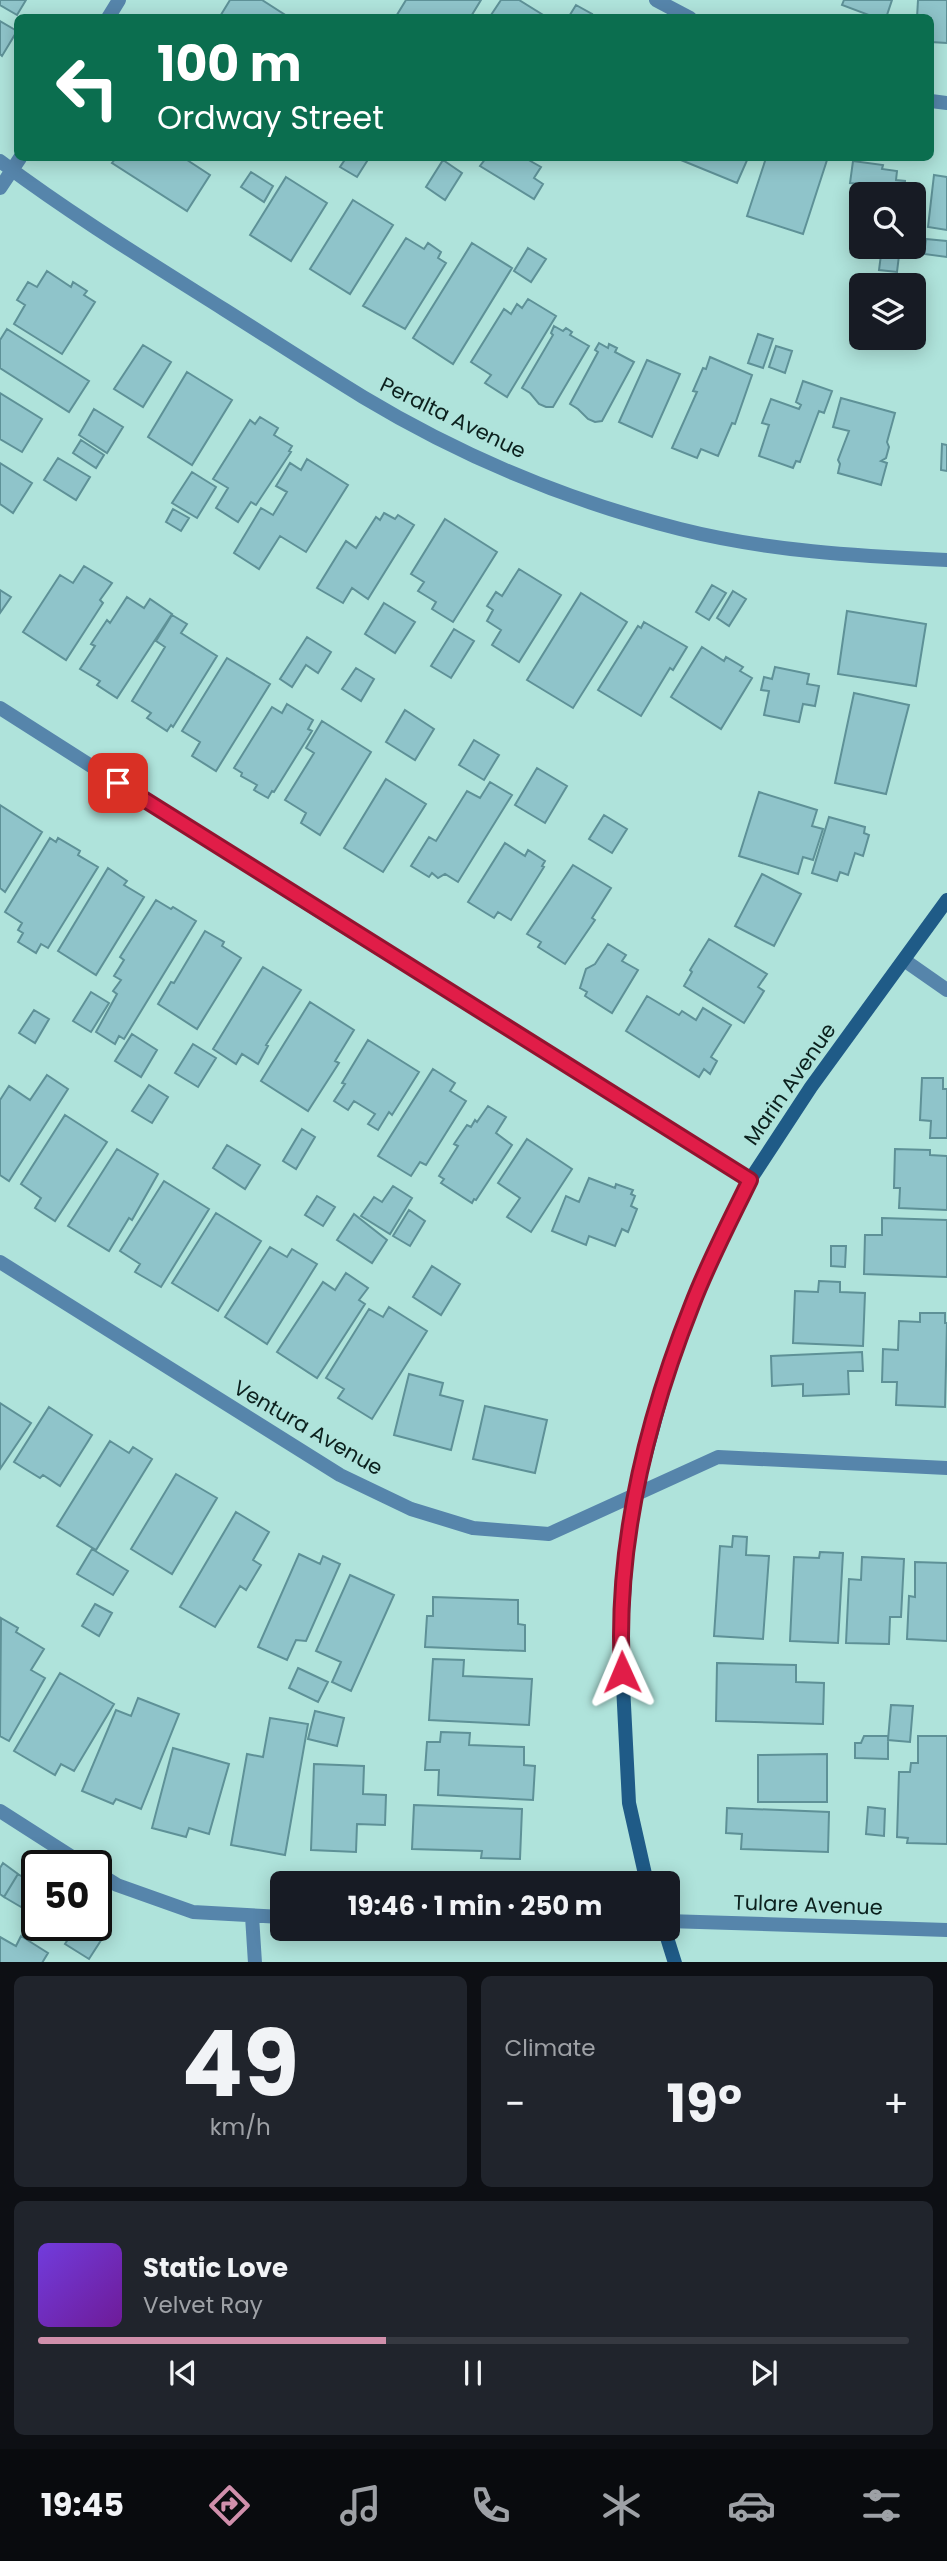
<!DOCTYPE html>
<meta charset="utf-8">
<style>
body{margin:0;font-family:Poppins,sans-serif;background:#20242c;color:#f1f3f6;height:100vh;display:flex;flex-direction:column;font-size:26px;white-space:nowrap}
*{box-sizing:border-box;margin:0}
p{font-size:23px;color:#9ea1a6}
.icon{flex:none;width:38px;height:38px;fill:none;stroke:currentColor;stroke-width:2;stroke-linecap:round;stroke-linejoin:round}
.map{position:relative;height:1962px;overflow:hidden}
.details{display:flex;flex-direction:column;gap:14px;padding:14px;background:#0d0f14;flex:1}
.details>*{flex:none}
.top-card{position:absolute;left:14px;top:14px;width:920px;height:147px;border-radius:10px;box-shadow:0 4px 18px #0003;background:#0b6e4f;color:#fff;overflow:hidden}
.fabs{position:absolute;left:849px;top:182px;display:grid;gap:14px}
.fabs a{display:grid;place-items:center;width:77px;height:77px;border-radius:10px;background:#171b24;box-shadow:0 4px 18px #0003;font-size:35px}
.speed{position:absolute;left:21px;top:1850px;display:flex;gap:14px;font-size:35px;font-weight:700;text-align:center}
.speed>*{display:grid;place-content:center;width:91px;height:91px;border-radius:50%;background:#171b24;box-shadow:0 4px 18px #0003;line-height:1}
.speed .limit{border:4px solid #111;border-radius:10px;background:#fff;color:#111}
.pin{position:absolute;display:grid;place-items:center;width:60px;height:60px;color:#fff;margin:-30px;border-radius:14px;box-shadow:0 4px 10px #0006}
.me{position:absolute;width:77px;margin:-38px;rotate:359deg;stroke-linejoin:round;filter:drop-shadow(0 0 5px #0008)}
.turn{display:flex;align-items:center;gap:24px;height:147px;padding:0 28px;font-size:32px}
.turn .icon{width:91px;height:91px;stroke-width:2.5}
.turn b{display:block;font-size:49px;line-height:60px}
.big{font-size:52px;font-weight:700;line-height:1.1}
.details .widget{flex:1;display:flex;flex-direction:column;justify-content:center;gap:10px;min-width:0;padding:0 24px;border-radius:10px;background:#20242c}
.details .dial{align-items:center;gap:0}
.dial b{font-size:91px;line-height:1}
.song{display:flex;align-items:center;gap:21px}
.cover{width:84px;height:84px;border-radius:10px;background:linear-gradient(135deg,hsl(260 70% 55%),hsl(280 70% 35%))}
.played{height:7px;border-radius:4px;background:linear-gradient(90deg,#d08fab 40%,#363941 40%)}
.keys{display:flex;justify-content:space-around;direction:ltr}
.heat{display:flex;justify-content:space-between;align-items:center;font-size:38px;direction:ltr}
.details .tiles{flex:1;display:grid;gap:14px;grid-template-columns:1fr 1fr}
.widget:last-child{grid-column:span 2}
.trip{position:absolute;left:270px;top:1871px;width:410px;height:70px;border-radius:10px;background:#171b24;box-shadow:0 4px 18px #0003;font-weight:700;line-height:70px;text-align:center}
.menu{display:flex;height:112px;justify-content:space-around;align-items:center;background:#090b0e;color:#9ea1a6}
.menu .icon{width:49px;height:49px}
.menu .current{color:#d08fab}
.menu b{font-size:32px;color:#f1f3f6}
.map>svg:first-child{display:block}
.building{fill:#8fc4ca;stroke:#5e9197;stroke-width:2}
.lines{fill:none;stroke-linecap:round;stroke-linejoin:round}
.minor{stroke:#5685ab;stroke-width:14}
.secondary{stroke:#1f5b87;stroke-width:14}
.route-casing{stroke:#92132f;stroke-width:18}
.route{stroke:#e11d48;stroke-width:12}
.labels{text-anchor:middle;stroke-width:7;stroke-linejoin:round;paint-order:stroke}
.street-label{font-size:21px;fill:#0b201d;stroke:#afe3db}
</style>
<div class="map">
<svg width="947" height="1963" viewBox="0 0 947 1963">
<rect width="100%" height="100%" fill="#afe3db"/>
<!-- building -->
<path class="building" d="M0,0H26L17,15L0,5Z
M230,0H262L290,18H219Z
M406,0H481L470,18H395Z
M501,0H519L548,18H495L491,15Z
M844,0H892L886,18H868L869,15L842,5Z
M918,0H947V43L931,42V18H917Z
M576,5L592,14L590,18H568Z
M0,21L17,31L2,56L0,54Z
M116,158H184L210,175L187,211L112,163Z
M346,158H369L357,177L340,167Z
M486,158H525L541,167L534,178L543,184L534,199L480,166Z
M676,158H748L737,183Z
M766,158H823L827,160L803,234L747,216Z
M443,160L462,173L445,200L426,187Z
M853,161L883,165L882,169L897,171L896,180L905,181L904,194H861V227L854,226L859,184L850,183Z
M251,172L273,186L264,202L241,187Z
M934,175L947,177V230L928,227Z
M286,177L327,203L291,261L250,235Z
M353,200L393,225L350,294L310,269Z
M406,238L424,249L428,243L441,252L438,258L446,263L405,329L363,306Z
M926,239L947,241V257L924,254Z
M472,243L512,268L453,364L413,338Z
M882,247H900L897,272L879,270Z
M528,248L546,259L531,282L514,271Z
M47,271L71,287L73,282L87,291L84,295L95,302L62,354L14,324L25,305L17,300L28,282L37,287Z
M528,299L556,316L507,397L485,383L491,375L471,362L504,309L511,314L517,304L522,308Z
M554,326L563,331L566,328L572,332L570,335L589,346L553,407H546L539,404L530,393L522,388L553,335L551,333Z
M7,329L89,381L69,412L0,368V340Z
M758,334L773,339L763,368L748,363Z
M599,343L608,348L609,344L617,348L615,352L634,362L602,421L595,422L588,419L578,409L570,404L598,352L595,350Z
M143,345L171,362L143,407L114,389Z
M776,346L792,351L785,373L769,367Z
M710,357L752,375L735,424L732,423L718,456L701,449L697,458L672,448L697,392L693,391L703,368L706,369Z
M647,360L680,374L652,437L619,422Z
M187,372L232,400L192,465L148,437Z
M803,381L832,391L824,413L819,411L800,462L796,461L793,468L759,456L769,425L762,423L771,399L799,409L801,405L796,402Z
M0,393L42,419L22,452L0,439Z
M841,398L895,413L887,442L889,447L886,458L881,461L887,463L881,485L838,473L840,464L838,460L849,431L833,427Z
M94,409L123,427L107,453L79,435Z
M260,417L278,428L274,435L292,446L289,451L291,452L256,505L251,502L238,522L216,508L228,488L213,479L250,420L255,424Z
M81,440L104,455L96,468L73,453Z
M942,444L947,445V471L941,470Z
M58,458L90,477L76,500L44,480Z
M307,459L348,485L306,552L280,536L259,569L234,553L261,508L273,515L287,492L276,486L290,463L301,470Z
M0,463L32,483L13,513L0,504Z
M192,472L216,487L197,518L172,503Z
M173,509L189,518L181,531L166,522Z
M384,513L395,519L398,515L414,525L368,599L352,588L343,603L317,588L346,541L356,548L376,517L380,520Z
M445,519L497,552L453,622L432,609L436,602L418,591L424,582L411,574Z
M84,566L112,583L100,600L103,603L66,660L23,632L60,575L73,583Z
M519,569L561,595L519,662L492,645L501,630L487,621L493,610L487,606L496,592L502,596Z
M712,585L726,593L709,620L696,612Z
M0,590L11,597L0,613Z
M733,591L746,599L729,626L717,618Z
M581,593L627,622L573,708L527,680Z
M127,597L144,608L150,599L172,614L117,698L97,685L100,681L80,669L95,646L91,644L107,620L110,623Z
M384,603L415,622L395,653L365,634Z
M847,611L926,624L916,686L838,674Z
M172,615L187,624L181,633L217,656L173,727L171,725L167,731L147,718L151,713L132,701L165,647L156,641Z
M644,622L687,647L673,670L670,668L641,716L598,690L638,626L641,628Z
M454,629L474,641L451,678L431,666Z
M307,637L331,652L318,673L306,665L292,687L280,679Z
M702,647L724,661L726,657L743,667L740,671L752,678L721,729L671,697Z
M227,658L270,684L216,771L192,756L200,742L182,731Z
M775,667L809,674L807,684L819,686L815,706L803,704L799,722L764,715L769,691L761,690L764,677L772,679Z
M356,668L374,679L361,701L342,689Z
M854,693L909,705L886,794L835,783Z
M287,704L313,720L308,729L312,731L274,792L272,791L268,798L254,790L257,785L241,776L242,773L234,768L272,707L282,713Z
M405,710L434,729L415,760L386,742Z
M322,721L371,752L320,835L301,823L306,813L285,800L314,753L306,748Z
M474,740L499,755L484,780L459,765Z
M537,768L567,786L545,823L515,805Z
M386,779L426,804L383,872L344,848Z
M490,782L512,795L458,882L445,874L438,878L432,873L429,877L411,866L429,837L436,841L467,791L480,798Z
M759,792L817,810L812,826L823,829L813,860L803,857L798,874L739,856Z
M0,805L42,832L5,892L0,888Z
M604,815L627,829L612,853L589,839Z
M829,817L865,827L864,833L869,835L863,856L855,853L848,875L840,872L837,881L812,873Z
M50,838L56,842L58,838L80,851L78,855L98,867L48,948L41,944L36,953L18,942L23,933L18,930L22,923L5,912Z
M505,843L525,856L528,850L545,861L542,866L544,867L511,920L498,912L494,918L468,902Z
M573,865L611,888L592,918L595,920L565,964L538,947L541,942L527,934Z
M108,868L127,881L124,885L144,897L96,975L58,951Z
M762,874L801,894L774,946L735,926Z
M156,900L171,909L173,907L196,921L124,1039L119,1036L115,1044L96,1032L117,994L113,991L121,980L114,976L124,960L120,957Z
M205,931L224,942L222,946L241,958L197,1029L158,1004L171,982L174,983Z
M709,939L767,974L758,987L764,991L744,1023L684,986L692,972L690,970Z
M608,944L626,955L622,961L638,970L612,1013L585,996L587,992L580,988L586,969L595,964Z
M263,967L301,990L266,1045L268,1046L258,1064L242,1054L236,1064L213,1049Z
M91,992L109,1003L91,1032L73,1021Z
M647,996L679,1015L682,1011L696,1020L703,1008L731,1025L711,1057L717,1061L710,1074L704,1069L699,1077L626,1031Z
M310,1002L354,1030L335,1061L339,1063L308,1111L261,1081Z
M34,1010L49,1019L35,1043L19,1033Z
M132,1034L157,1050L141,1077L115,1061Z
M368,1040L419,1072L392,1115L389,1112L378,1130L368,1124L375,1114L354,1101L348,1110L334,1101L345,1084L342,1083Z
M193,1044L216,1058L198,1087L175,1073Z
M433,1069L455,1083L450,1091L466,1101L426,1165L420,1162L411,1176L378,1156Z
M47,1075L68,1089L9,1181L0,1175V1100L9,1086L30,1100Z
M922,1078H943V1089H947V1138H930L931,1121L920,1120Z
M149,1085L168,1097L152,1123L132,1111Z
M488,1106L506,1117L496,1133L512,1145L476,1200L474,1199L472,1203L441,1183L444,1179L439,1176L458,1146L454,1144L467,1125L471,1127L475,1120L477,1122Z
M65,1115L107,1142L55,1221L35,1208L41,1198L21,1184Z
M302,1129L315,1137L296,1169L283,1161Z
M527,1139L572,1169L531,1232L507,1217L520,1198L498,1183Z
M227,1145L260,1165L245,1189L213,1168Z
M117,1149L158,1174L132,1220L129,1218L109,1251L68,1226Z
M895,1149L930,1150V1155L947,1156V1210L899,1208L900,1188H894Z
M589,1178L615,1188L616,1184L633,1190L631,1194L635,1196L631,1206L637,1209L628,1232L622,1229L615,1246L589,1236L586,1245L552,1231L566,1196L579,1202Z
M164,1181L209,1209L161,1287L135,1272L140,1264L120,1251Z
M393,1186L412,1198L390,1234L361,1216L374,1197L382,1202Z
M317,1196L335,1207L323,1226L305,1215Z
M409,1210L425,1221L410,1246L393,1236Z
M216,1213L261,1241L218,1311L172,1283Z
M354,1214L387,1240L372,1263L337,1240Z
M882,1218L947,1220V1277L864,1274L865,1235H882Z
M831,1246H846L845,1267L831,1266Z
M270,1247L287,1257L292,1249L317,1264L267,1344L225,1317Z
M432,1266L460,1284L441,1315L413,1297Z
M346,1273L368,1288L359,1300L365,1304L317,1378L277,1352L323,1282L335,1290Z
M819,1281L840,1282V1292L865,1293L863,1346L793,1343L795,1291L818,1292Z
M389,1307L427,1331L372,1419L338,1398L344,1389L326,1378L369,1309L383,1317Z
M920,1313H945V1323H947L945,1407L896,1405L897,1382H882L883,1349L898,1350L899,1321L920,1322Z
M862,1352L863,1371H848L849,1394L803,1396V1384L772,1386L771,1356Z
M409,1374L443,1383L440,1395L463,1401L451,1450L394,1435Z
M0,1403L31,1423L0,1469Z
M485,1406L547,1420L535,1473L473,1459Z
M49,1407L92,1435L60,1486L43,1475L40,1478L14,1462Z
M110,1441L129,1453L133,1447L152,1459L96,1550L57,1526Z
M176,1474L217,1498L172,1574L131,1549Z
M236,1512L269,1532L253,1560L261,1565L246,1590L240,1586L215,1627L180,1607Z
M733,1536L747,1537L746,1555L769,1556L763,1639L714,1636L720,1546L732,1547Z
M92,1549L128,1571L113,1595L77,1574Z
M820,1552L843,1553L838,1643L790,1641L794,1557L819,1558Z
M299,1554L320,1564L323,1556L340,1564L306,1641L296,1640L287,1660L258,1647Z
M862,1557L904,1559L901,1617H890L889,1644L846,1643L849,1579L861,1580Z
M915,1562L947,1563V1641L907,1639L909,1596L915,1597Z
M350,1575L394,1595L351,1691L332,1682L341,1662L316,1651Z
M433,1597L518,1600V1624L525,1625V1651L425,1647L427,1616H433Z
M95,1604L112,1613L99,1636L82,1626Z
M1,1618L18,1628L16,1632L44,1649L31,1670L45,1678L9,1741L0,1736Z
M433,1659L464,1660L463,1676L532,1679L529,1725L429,1720Z
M717,1663L796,1665V1682L824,1683L823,1724L716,1721Z
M298,1668L328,1682L318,1702L289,1688Z
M60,1673L114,1704L74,1771L61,1764L55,1775L14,1751Z
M138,1698L179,1714L141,1809L116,1799L113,1804L82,1791L116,1710L131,1716Z
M891,1705L913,1706L910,1742L888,1740Z
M315,1711L344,1718L337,1746L308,1739Z
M270,1718L308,1724L285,1855L231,1845L247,1754L263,1757Z
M441,1732L470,1733L469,1745L524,1747V1765L535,1766L533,1800L438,1795L439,1770H425L427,1742H440Z
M864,1736H888V1759L855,1758V1743H861Z
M918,1736H947V1844L907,1843L908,1838L897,1837L899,1772H910L911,1763H918Z
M173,1748L229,1764L209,1834L189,1828L186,1837L152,1828Z
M827,1754V1802H758V1755Z
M314,1764L364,1766L363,1794L386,1795L385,1825L357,1824L356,1852L311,1850Z
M414,1805L522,1809L520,1859L481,1858L482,1851L412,1849Z
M868,1807L885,1809L884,1836L866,1834Z
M727,1808L829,1812L828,1852L741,1849L742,1834L726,1833Z
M3,1863L18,1874L4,1897L0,1894V1868Z
M18,1874L35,1885L21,1907L4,1897Z
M77,1925H96L107,1931L89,1959L65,1944Z
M21,1936L48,1953L42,1963H0V1937L16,1946Z"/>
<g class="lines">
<!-- minor -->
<path class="minor" d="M656,0L690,18
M108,18L119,0
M931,101L947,103
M0,161C72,215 149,262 225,310C271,339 317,369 363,397C461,456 569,501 680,529C767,551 857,556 947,560
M0,188L20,158
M0,708L330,918L750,1180
M904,960L947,990
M0,1262L340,1475L411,1509L473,1528L549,1534L718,1457L947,1468
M0,1811L86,1866
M96,1872L117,1885L193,1912L282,1917
M252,1916L255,1963
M667,1921L947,1930"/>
<!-- secondary -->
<path class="secondary" d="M647,1883L629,1803L621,1646L627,1548L635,1495L669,1368L692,1303L750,1180L811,1087L947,900
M664,1928L675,1963"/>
</g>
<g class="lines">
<defs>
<path id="route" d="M118,783L750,1180C730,1221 708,1263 692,1305C646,1421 615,1547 622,1672"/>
</defs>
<!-- route casing -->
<use href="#route" class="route-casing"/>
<!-- route -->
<use href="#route" class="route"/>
</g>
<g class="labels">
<!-- street labels -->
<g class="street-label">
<text transform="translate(453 418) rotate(26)" y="7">Peralta Avenue</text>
<text transform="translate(790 1084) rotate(-55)" y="7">Marin Avenue</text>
<text transform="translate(308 1428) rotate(30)" y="7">Ventura Avenue</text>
<text transform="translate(808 1905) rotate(2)" y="7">Tulare Avenue</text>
</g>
</g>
</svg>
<div class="fabs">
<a><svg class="icon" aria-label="search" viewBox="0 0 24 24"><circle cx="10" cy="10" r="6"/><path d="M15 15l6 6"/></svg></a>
<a><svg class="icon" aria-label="layers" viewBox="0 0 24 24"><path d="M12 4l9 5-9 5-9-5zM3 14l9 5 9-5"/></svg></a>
</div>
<div class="speed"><div class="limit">50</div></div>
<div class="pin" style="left:118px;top:783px;background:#d93025"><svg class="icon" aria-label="arrive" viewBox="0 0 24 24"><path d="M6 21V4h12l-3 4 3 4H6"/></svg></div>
<svg class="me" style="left:622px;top:1672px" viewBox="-20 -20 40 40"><path d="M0-17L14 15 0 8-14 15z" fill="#e11d48" stroke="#fff" stroke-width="4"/></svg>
<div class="trip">19:46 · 1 min · 250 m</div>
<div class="top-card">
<div class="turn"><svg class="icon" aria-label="left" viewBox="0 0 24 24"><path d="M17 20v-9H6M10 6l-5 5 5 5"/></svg><div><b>100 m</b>Ordway Street</div></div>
</div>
</div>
<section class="details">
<div class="tiles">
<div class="widget dial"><b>49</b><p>km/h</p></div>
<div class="widget"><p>Climate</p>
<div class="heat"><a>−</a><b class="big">19°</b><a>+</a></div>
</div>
<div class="widget">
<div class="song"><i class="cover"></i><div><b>Static Love</b><p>Velvet Ray</p></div></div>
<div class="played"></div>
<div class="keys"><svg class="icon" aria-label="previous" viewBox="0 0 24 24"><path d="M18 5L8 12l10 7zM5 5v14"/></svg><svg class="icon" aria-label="pause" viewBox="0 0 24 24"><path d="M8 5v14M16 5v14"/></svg><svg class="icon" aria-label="next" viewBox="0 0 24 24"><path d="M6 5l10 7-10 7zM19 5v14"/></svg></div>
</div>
</div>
</section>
<nav class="menu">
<b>19:45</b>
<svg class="icon current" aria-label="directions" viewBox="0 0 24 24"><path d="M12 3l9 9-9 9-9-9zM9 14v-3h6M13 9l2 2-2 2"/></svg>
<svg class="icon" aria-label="music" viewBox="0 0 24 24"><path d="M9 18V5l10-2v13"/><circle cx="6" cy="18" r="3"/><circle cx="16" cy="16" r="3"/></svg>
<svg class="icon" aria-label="phone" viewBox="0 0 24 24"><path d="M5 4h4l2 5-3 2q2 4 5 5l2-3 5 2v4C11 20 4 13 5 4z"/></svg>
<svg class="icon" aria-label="climate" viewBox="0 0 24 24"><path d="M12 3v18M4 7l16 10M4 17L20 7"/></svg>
<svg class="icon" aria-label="car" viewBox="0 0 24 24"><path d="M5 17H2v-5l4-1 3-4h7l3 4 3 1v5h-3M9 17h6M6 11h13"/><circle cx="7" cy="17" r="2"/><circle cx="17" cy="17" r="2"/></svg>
<svg class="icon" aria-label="filters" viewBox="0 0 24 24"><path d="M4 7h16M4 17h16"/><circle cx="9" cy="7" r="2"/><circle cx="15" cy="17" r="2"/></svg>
</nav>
